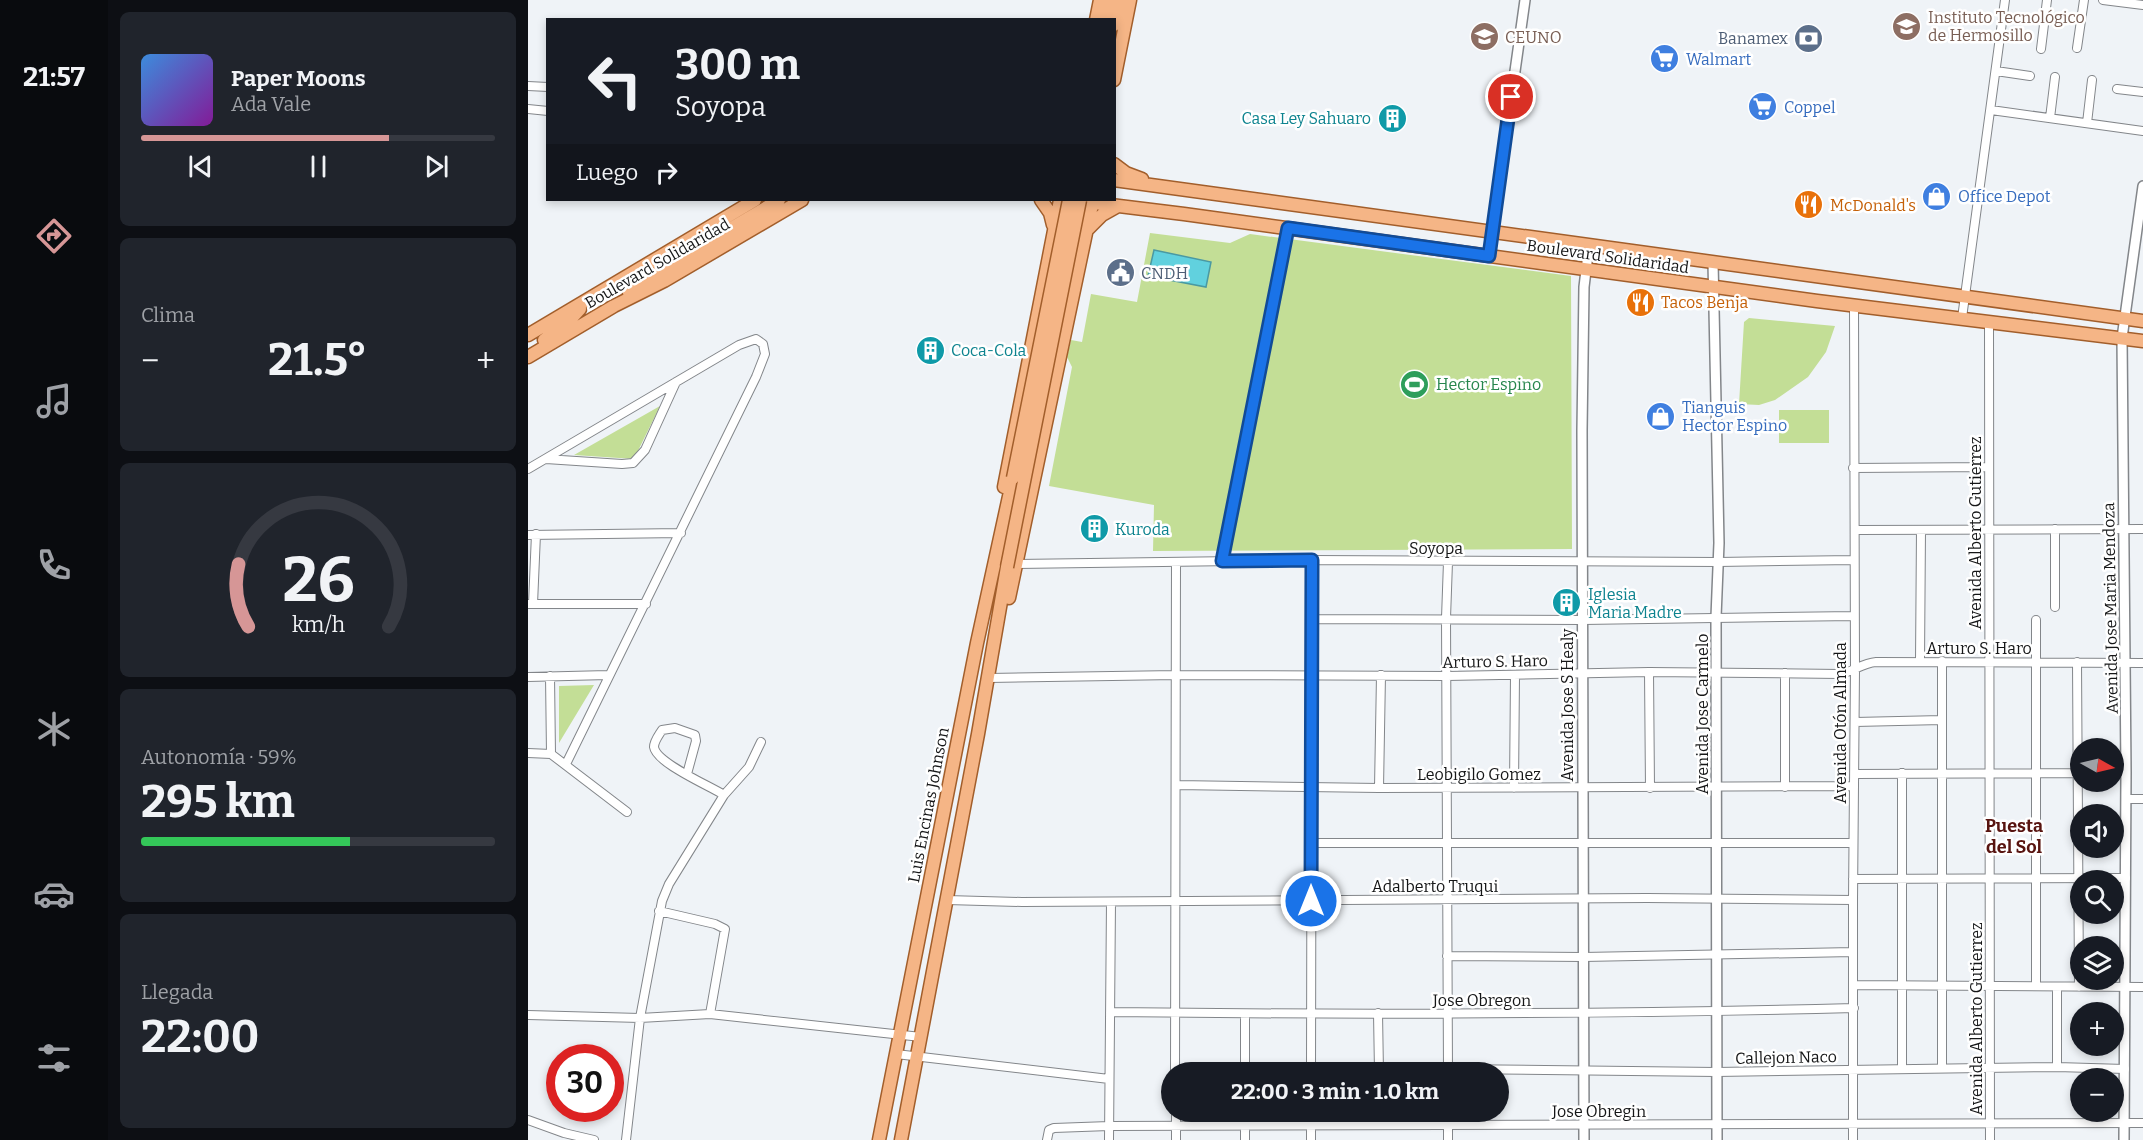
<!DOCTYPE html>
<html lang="es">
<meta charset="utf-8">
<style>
body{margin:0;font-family:Bitter,serif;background:#20242c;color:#f1f3f6;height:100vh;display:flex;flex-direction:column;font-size:22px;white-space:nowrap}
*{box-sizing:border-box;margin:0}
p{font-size:20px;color:#9ea1a6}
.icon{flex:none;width:33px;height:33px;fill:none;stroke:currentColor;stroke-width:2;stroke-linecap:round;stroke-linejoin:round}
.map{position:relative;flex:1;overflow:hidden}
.details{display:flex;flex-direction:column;gap:12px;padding:12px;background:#0d0f14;width:420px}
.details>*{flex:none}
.guide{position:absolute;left:18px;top:18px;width:570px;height:183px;border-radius:0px;box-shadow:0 3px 9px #0003;background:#171b24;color:#f1f3f6;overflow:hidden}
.needle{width:39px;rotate:98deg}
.tools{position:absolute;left:1542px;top:738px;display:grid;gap:12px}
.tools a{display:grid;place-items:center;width:54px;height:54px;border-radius:50%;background:#171b24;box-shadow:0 3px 9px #0003;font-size:30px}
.speed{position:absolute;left:18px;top:1044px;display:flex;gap:12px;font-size:30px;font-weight:700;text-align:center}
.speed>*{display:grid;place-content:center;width:78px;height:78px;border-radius:50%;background:#171b24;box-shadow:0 3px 9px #0003;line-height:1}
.speed .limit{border:9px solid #d22;background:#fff;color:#111}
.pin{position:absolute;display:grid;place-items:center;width:51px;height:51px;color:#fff;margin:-26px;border:3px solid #fff;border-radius:50%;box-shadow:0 2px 6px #0007}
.me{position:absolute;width:66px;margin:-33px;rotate:0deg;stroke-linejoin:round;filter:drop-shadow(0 0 4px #0008)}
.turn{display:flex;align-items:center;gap:21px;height:126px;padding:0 30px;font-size:27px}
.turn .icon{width:78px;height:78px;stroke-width:2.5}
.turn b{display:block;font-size:42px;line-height:51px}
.then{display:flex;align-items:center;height:57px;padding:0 30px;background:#0003;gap:12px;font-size:22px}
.big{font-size:45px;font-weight:700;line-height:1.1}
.details .tile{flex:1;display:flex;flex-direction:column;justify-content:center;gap:9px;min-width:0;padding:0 21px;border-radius:9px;background:#20242c}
.details .dial{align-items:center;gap:0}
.dial svg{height:156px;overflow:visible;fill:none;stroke:#363941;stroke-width:7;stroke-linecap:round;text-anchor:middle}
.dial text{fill:#f1f3f6;stroke:none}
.song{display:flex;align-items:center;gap:18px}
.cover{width:72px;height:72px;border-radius:9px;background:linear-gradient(135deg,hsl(210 70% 55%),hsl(290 70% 35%))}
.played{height:6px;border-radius:3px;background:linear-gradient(90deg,#d69696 70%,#363941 70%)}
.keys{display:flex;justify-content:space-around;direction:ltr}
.heat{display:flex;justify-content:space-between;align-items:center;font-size:33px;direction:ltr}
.charge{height:9px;border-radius:4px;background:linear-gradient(90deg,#34c759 59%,#363941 0)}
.trip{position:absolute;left:633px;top:1062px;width:348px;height:60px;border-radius:30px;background:#171b24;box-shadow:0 3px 9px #0003;font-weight:700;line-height:60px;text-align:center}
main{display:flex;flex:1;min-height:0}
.dock{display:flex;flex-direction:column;width:108px;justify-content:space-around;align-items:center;background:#090b0e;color:#9ea1a6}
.dock .icon{width:42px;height:42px}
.dock .current{color:#d69696}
.dock b{font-size:27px;color:#f1f3f6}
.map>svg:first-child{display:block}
.green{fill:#c3de96}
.water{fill:#61d1de;stroke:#4a99a2;stroke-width:1.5}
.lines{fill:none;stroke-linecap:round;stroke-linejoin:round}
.minor-casing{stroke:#83868a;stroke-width:10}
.tertiary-casing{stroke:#83868a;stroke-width:12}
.primary-casing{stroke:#a25e2b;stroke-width:15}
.minor{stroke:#fff;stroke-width:8}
.tertiary{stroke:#fff;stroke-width:9}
.primary{stroke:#f5b586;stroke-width:12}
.primary-bridge-casing{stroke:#a25e2b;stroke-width:15;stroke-linecap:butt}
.primary-bridge{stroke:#f5b586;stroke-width:12}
.route-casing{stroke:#114b97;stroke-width:15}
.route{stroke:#1a73e8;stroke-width:10}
.labels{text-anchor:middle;stroke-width:5;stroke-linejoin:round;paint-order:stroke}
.education-label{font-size:16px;fill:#785e54;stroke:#fff;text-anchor:start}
.service-label{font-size:16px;fill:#4e5e75;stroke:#fff;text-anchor:end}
.shop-label{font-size:16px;fill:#366cbe;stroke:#fff;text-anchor:start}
.culture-label{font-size:16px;fill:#0d838f;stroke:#fff;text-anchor:start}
.food-label{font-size:16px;fill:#c56008;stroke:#fff;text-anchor:start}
.street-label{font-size:16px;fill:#151617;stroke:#fff}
.leisure-label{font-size:16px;fill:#27864d;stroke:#fff;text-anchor:start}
.neighbourhood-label{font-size:18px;font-weight:bold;fill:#581410;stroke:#fff}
</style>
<main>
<nav class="dock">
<b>21:57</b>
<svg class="icon current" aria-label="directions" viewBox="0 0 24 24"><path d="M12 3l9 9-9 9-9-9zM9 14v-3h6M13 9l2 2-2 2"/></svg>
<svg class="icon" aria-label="music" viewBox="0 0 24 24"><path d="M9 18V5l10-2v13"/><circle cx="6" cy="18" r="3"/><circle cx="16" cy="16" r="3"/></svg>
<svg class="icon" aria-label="phone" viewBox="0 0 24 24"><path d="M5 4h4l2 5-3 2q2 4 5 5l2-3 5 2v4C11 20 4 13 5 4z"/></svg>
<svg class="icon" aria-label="climate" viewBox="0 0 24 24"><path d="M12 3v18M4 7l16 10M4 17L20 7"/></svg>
<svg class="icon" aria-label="car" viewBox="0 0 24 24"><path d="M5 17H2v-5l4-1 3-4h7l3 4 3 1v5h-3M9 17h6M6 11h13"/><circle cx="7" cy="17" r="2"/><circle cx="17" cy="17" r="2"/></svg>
<svg class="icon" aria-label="filters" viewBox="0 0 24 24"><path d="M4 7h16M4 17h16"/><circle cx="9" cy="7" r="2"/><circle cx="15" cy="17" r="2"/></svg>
</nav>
<section class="details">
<div class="tile">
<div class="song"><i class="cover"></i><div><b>Paper Moons</b><p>Ada Vale</p></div></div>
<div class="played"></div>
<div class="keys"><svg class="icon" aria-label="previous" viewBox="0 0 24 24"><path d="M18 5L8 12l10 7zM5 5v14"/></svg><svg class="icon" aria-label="pause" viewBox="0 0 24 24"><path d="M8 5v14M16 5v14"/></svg><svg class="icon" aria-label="next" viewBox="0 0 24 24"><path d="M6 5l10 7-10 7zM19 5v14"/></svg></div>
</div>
<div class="tile"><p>Clima</p>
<div class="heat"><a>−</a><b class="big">21.5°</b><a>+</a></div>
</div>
<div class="tile dial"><svg viewBox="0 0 100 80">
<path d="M14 69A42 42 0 1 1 86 69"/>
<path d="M14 69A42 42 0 0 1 9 37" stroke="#d69696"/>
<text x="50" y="56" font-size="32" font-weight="700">26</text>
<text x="50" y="72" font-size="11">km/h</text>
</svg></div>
<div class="tile"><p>Autonomía · 59%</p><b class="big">295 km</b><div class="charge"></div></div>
<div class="tile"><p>Llegada</p><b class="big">22:00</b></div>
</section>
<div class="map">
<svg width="1615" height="1140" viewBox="0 0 1615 1140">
<rect width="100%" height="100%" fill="#eff3f7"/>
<!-- green -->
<path class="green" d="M622,233L702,243L722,234L1043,276L1044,549L625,551L626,505L521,486L544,367L539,357L543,340L554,342L563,294L609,302Z
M1221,318L1307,326L1298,352L1280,377L1247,400L1231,405L1211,404L1216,322Z
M132,406L106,459L46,455Z
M1251,410H1301V443H1251Z
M66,685L31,743V686Z"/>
<!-- water -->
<path class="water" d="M626,250L683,262L678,287L620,276Z"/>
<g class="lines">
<defs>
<path id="minor" d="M1575,0L1615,5
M1549,48L1556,0
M1513,49L1519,0
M1468,71L1502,76
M0,86L20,87
M1589,89L1615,92
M0,109L20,111
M1463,110L1615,131
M1522,118L1527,77
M1559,123L1564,80
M1434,318L1477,0
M1461,322L1462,1140
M18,459L94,464L105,463L117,450L148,382
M1325,468L1461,467
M0,469L211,345L228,339L235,344L237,354L228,377L38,764
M1327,530L1615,529
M0,535L153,533
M694,561L760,228
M489,564L784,560L1190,562L1326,560
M0,604H118
M5,604L8,534
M1527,607V529
M783,619L1055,620L1326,616
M1508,620V986
M1392,661L1393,530
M1414,661V1068
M1549,662L1551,987
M1121,672L1122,788
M22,676L23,754L99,812
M0,677L80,675
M461,678L648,675L919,676L1121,672L1312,674C1325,672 1334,663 1348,662L1615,663
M1327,722L1414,720
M0,753L23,754
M1374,773V1068
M1586,773L1598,772
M1327,774L1552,773
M649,785L851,788L1326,786
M1257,787V673
M851,788L853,675
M986,788L987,675
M196,795L221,767L233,742
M1598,799H1615
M783,843H1325
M1325,879L1598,878
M419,900L494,902L1119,898L1325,900
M131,911L187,924L197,929L182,1014
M919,956L1055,957L1325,952
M1326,985L1615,987
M1529,987V1067
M582,1012C830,1015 1078,1014 1326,1008
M850,1013L851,1072
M717,1014V1072
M0,1015L112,1018L182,1014L393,1037
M368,1054L581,1079
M920,1069L1188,1072L1529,1067L1597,1069
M647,1072L648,562
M783,1072L784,560
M920,1072L918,618L920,562
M648,1112V1140
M783,1112V1140
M852,1112L853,1125
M920,1112V1140
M0,1120L36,1133L66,1140
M98,1140L112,1018L134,901L141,884L196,795C182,786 128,763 126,747C126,741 131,735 134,730L147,728L167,735L168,741L159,774
M519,1140L521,1130L526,1128L581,1126L1615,1123
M581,1140L583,902
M717,1140V1112
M1325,1140V900L1327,670L1326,305"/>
<path id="tertiary" d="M961,256L997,0
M1185,262L1191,543L1188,617L1189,1140
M1056,1140L1054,430L1056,287L1061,246
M1596,1140L1598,772L1594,338L1615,186"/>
<path id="primary" d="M568,20L572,0
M577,20L581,0
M586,25L591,0
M586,80L602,0
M586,164L598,173L614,179
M586,180L1615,321
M513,200L522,213L525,225
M542,200L656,214L1289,301L1615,341
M559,230L574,215L590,206
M101,293L113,283L139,266L251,200
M0,335L227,200
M16,340L41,321L52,309
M0,357L86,306L136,281L274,200
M476,487L532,200
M481,598L565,200
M351,1140L449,643L485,478
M373,1140L450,734L479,567"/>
</defs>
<!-- minor casing -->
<use href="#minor" class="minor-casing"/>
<!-- tertiary casing -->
<use href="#tertiary" class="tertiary-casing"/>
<!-- primary casing -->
<use href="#primary" class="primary-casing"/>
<!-- minor -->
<use href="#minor" class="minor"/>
<!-- tertiary -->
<use href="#tertiary" class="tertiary"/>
<!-- primary -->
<use href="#primary" class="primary"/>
<defs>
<path id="primary-bridge" d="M485,478L541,200
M479,567L552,200"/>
</defs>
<!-- primary-bridge casing -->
<use href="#primary-bridge" class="primary-bridge-casing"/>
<!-- primary-bridge -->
<use href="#primary-bridge" class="primary-bridge"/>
</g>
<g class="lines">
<defs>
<path id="route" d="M783,901L784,560L694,561L760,228L961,256L983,97"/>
</defs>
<!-- route casing -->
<use href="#route" class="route-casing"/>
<!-- route -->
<use href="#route" class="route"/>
</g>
<!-- icons -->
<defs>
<symbol id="university-disc" viewBox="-11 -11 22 22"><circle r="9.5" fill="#8d6e63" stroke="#fff"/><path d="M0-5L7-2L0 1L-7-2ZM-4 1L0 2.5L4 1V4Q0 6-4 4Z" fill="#fff"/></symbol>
<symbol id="bank-disc" viewBox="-11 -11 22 22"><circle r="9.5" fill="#5c6f8a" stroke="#fff"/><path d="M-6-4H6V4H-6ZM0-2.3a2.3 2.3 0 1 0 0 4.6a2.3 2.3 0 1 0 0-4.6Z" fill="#fff"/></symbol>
<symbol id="supermarket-disc" viewBox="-11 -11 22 22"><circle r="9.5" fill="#3f7fe0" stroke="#fff"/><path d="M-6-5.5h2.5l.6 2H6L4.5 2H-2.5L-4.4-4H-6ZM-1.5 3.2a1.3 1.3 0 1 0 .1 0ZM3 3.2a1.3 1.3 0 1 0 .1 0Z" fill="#fff"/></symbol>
<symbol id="building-disc" viewBox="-11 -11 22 22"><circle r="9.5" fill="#0f9aa8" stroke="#fff"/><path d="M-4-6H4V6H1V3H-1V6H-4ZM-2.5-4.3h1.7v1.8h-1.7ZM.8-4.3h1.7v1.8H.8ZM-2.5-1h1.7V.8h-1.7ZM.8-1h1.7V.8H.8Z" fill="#fff"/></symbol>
<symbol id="shop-disc" viewBox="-11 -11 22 22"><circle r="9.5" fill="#3f7fe0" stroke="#fff"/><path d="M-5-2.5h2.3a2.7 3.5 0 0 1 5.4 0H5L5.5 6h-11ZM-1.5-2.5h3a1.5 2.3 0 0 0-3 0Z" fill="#fff"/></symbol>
<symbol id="restaurant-disc" viewBox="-11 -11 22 22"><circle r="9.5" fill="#e8710a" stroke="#fff"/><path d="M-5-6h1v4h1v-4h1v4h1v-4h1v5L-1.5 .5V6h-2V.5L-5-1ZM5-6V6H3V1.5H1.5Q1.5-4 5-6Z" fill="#fff"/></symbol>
<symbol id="civic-disc" viewBox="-11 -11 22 22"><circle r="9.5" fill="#5c6f8a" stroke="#fff"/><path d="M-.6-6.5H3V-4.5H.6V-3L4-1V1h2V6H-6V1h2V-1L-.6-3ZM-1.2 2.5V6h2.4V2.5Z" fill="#fff"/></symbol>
<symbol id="stadium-disc" viewBox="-11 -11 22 22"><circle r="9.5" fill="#2e9e5b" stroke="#fff"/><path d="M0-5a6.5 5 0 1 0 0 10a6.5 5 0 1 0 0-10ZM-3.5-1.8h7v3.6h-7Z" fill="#fff"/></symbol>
</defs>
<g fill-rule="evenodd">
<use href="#university-disc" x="1362" y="10" width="33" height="33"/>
<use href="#university-disc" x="940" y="20" width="33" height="33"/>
<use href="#bank-disc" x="1264" y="22" width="33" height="33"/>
<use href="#supermarket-disc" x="1120" y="42" width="33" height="33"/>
<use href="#supermarket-disc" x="1218" y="90" width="33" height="33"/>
<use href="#building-disc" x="848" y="102" width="33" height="33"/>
<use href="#shop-disc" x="1392" y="180" width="33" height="33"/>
<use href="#restaurant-disc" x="1264" y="188" width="33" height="33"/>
<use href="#civic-disc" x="576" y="256" width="33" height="33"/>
<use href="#restaurant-disc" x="1096" y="286" width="33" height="33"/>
<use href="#building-disc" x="386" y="334" width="33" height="33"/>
<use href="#stadium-disc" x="870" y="368" width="33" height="33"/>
<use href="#shop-disc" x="1116" y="400" width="33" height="33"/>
<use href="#building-disc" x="550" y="512" width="33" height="33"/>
<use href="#building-disc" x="1022" y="586" width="33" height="33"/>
</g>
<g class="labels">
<!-- education labels -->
<g class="education-label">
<text x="1400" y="23">Instituto Tecnológico<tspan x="1400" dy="18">de Hermosillo</tspan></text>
<text x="977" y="43">CEUNO</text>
</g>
<!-- service labels -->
<g class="service-label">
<text x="1260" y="44">Banamex</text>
<text x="613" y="279" text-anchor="start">CNDH</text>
</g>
<!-- shop labels -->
<g class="shop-label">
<text x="1158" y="65">Walmart</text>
<text x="1256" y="113">Coppel</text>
<text x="1430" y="202">Office Depot</text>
<text x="1154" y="413">Tianguis<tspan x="1154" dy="18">Hector Espino</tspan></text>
</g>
<!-- culture labels -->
<g class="culture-label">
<text x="843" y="124" text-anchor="end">Casa Ley Sahuaro</text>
<text x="423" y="356">Coca-Cola</text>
<text x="587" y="535">Kuroda</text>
<text x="1060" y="600">Iglesia<tspan x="1060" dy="18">Maria Madre</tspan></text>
</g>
<!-- food labels -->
<g class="food-label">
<text x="1302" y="211">McDonald's</text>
<text x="1133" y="308">Tacos Benja</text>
</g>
<!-- street labels -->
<g class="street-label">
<text transform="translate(1080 256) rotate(8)" y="6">Boulevard Solidaridad</text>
<text transform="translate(129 263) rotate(-30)" y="6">Boulevard Solidaridad</text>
<text transform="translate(1447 533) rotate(-90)" y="6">Avenida Alberto Gutierrez</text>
<text x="908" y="554">Soyopa</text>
<text transform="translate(1582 608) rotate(-91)" y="6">Avenida Jose Maria Mendoza</text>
<text x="1451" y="654">Arturo S. Haro</text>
<text transform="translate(967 661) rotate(-1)" y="6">Arturo S. Haro</text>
<text transform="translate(1039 705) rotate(-90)" y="6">Avenida Jose S Healy</text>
<text transform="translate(1174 714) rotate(-90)" y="6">Avenida Jose Carmelo</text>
<text transform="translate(1312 723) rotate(-90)" y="6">Avenida Otón Almada</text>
<text x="951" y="780">Leobigilo Gomez</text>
<text transform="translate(400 805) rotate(-79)" y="6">Luis Encinas Johnson</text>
<text x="907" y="892">Adalberto Truqui</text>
<text x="954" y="1006">Jose Obregon</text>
<text transform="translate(1448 1019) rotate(-90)" y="6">Avenida Alberto Gutierrez</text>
<text transform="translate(1258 1057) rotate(-1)" y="6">Callejon Naco</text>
<text x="1071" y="1117">Jose Obregin</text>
</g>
<!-- leisure labels -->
<g class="leisure-label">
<text x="908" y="390">Hector Espino</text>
</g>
<!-- neighbourhood labels -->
<g class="neighbourhood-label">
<text x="1486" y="832">Puesta<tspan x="1486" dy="21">del Sol</tspan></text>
</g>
</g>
</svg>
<div class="tools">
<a><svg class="needle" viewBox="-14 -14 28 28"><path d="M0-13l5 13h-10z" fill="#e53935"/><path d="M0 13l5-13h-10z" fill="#9ea1a6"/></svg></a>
<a><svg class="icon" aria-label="sound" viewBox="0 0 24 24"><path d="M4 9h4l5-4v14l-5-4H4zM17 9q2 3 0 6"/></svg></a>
<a><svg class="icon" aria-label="search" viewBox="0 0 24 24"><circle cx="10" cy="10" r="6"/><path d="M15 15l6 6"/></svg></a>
<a><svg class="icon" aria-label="layers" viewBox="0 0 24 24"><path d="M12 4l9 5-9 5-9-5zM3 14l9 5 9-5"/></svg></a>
<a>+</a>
<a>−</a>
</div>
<div class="speed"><div class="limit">30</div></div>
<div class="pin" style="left:983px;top:97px;background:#d93025"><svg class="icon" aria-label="arrive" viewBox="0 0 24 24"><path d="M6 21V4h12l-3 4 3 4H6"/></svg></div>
<svg class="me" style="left:783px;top:901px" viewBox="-20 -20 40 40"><circle r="17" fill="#1a73e8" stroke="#fff" stroke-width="3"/><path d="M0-11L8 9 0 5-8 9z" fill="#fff"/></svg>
<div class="trip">22:00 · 3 min · 1.0 km</div>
<div class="guide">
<div class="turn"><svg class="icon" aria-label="left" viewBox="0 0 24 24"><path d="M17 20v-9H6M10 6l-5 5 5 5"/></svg><div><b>300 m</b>Soyopa</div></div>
<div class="then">Luego<svg class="icon" aria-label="right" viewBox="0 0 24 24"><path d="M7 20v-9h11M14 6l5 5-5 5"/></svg></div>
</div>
</div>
</main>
